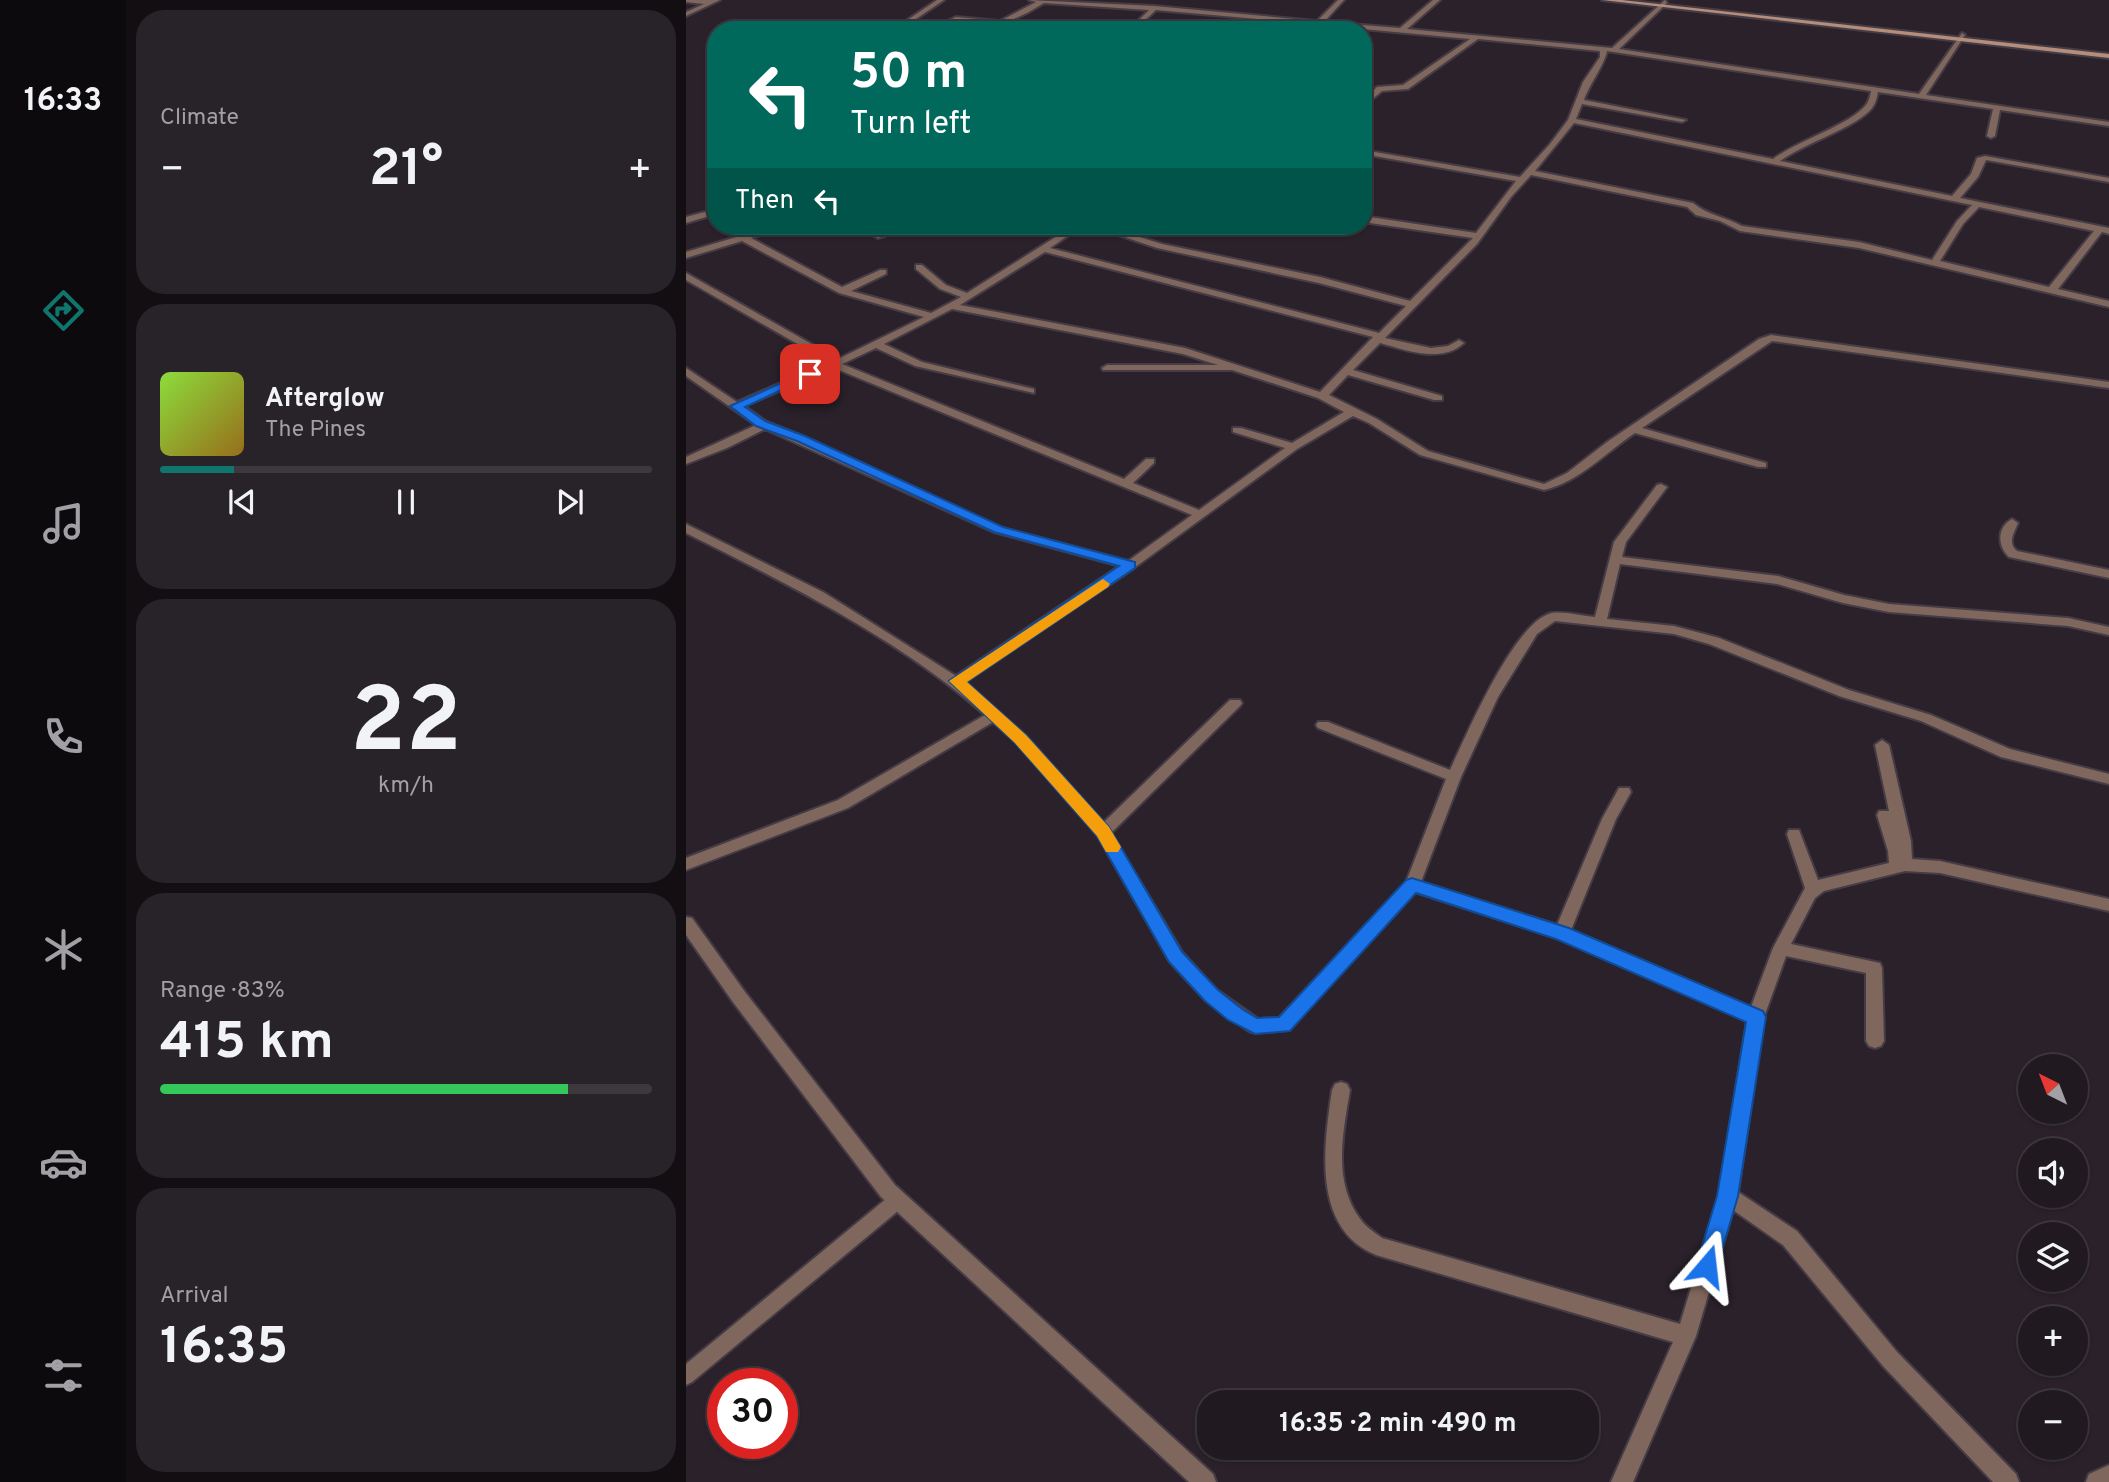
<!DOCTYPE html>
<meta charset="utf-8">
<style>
body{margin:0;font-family:Overpass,sans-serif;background:#282229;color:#f1f3f6;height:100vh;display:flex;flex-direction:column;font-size:26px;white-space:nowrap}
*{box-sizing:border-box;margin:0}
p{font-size:23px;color:#a2a0a5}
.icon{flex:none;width:38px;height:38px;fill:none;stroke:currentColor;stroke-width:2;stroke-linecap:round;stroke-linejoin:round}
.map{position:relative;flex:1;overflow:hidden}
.panel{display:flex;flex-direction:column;gap:10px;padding:10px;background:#120e12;width:560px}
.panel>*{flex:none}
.top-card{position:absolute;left:21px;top:21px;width:665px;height:214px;border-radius:28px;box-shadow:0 2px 5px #0004,0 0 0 2px #3d383e;background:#00695c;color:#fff;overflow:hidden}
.needle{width:46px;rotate:318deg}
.controls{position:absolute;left:1332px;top:1054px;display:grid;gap:14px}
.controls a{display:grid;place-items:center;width:70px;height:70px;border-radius:50%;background:#201920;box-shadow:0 2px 5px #0004,0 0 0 2px #3d383e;font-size:35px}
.speed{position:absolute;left:21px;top:1368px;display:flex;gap:14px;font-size:35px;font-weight:700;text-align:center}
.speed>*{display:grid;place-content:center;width:91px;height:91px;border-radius:50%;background:#201920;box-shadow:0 2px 5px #0004,0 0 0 2px #3d383e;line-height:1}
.speed .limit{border:10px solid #d22;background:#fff;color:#111}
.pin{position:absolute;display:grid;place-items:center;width:60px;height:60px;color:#fff;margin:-30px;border-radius:14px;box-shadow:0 4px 10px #0006}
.me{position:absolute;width:77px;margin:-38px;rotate:17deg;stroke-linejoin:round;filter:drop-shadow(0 0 5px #0008)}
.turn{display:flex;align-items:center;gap:24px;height:147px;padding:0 28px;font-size:32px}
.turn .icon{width:91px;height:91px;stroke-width:2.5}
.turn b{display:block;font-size:49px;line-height:60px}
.then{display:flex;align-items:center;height:66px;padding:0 28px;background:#0003;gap:14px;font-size:26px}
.big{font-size:52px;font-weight:700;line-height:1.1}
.panel .card{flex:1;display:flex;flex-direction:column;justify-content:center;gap:10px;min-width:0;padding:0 24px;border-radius:28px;background:#282229}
.panel .dial{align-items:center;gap:0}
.dial b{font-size:91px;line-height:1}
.song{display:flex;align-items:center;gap:21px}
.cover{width:84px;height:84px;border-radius:10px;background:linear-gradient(135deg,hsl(90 70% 55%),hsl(40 70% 35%))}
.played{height:7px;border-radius:4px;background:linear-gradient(90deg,#0f766e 15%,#3d383e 15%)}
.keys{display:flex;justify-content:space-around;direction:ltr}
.heat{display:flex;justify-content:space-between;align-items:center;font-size:38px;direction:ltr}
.charge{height:10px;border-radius:5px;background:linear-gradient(90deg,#34c759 83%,#3d383e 0)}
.trip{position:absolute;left:511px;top:1390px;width:402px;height:70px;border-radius:28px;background:#201920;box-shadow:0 2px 5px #0004,0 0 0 2px #3d383e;font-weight:700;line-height:70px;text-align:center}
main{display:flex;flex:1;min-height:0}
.menu{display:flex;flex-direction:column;width:126px;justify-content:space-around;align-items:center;background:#0d0a0d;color:#a2a0a5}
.menu .icon{width:49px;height:49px}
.menu .active{color:#0f766e}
.menu b{font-size:32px;color:#f1f3f6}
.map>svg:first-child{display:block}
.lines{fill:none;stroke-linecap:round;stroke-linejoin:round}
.lane-casing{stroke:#453c45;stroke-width:4}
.street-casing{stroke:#453c45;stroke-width:4}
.secondary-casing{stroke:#453c45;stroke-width:4}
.lane{fill:#80675d;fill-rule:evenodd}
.street{fill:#80675d;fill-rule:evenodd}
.secondary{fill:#b48d7c;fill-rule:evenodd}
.route{fill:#1a73e8;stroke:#114b97;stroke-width:2}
.slow{fill:#f59e0b}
</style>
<main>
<nav class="menu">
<b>16:33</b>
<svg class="icon active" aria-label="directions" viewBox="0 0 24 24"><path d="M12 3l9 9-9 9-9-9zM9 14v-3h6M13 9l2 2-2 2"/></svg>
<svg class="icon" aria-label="music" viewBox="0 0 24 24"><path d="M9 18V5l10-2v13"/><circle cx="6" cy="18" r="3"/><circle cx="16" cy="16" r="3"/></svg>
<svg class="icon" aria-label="phone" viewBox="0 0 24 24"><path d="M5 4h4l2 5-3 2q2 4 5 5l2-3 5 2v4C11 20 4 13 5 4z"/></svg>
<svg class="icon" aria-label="climate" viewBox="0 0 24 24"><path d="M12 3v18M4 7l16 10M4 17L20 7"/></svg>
<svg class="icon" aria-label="car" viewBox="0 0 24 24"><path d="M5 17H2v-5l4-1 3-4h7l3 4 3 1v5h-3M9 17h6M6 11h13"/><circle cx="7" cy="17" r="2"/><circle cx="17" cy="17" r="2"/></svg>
<svg class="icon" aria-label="filters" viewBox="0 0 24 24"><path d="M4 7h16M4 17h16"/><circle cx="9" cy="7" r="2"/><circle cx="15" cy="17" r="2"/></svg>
</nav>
<section class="panel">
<div class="card"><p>Climate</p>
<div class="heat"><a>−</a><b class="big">21°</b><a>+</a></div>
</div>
<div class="card">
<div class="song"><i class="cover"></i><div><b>Afterglow</b><p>The Pines</p></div></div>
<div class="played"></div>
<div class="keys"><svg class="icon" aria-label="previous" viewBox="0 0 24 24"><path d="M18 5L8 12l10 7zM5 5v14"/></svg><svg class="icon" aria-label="pause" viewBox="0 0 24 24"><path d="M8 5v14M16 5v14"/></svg><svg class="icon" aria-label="next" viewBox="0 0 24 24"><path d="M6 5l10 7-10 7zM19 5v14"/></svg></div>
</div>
<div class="card dial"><b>22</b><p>km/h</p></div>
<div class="card"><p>Range · 83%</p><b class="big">415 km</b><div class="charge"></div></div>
<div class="card"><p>Arrival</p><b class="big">16:35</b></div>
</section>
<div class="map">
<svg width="1423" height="1482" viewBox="0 0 1423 1482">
<rect width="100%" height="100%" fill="#2a212a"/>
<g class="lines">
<defs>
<path id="lane" d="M0,0H34L0,16V12L18,4L0,2Z
M212,1192L218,1194L220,1200L218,1206L6,1382L0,1385V1364L206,1194Z"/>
<path id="street" d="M251,0H258L218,27L224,30L211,29V27Z
M343,0L468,6L631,21L652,0H658L638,22L714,28L747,0H754L721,29L926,48L979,0L981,3L933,49L1233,94L1276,33L1279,35L1240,95L1423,122V126L1314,110L1309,136L1305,138L1301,136L1307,109L1192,92C1191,97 1190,103 1186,108C1170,128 1118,143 1094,161L1266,196L1285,174L1291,158L1299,156L1423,178V182L1300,160L1292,177L1274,198L1423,228V234L1416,232L1372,289L1423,301V307L1173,248L1054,231L1034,221L1010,215L1001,207L845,175L825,197L791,244L699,338L745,348L762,346L773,340L778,343C755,364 720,350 694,343L667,370L756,396V400H748L662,375L643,395L691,419L742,451L858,484L881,473L921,442L1073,339L1085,335L1423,382V388L1086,341L956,428L1080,463V467H1072L949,433C919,453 893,482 858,490L734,455L683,423L667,416L611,449L448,568L279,682L340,736L417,823L544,700H554L556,703L554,706L425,833L496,952L531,990L572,1019L593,1018L720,882L760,779L632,728L630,725L632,722H642L764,770C780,736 829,620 866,613C878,611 896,616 909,617L928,542L971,485L975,484L981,487L940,542L936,557L1092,576L1158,595L1203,604L1382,618L1423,627V635L1382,626L1203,612L1157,603L1091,584L934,564L921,619L988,626L1033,638L1163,690L1245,715L1324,749L1423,774V784L1315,757L1235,721L1153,696L1023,644L988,634L869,621L851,634L812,697L775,777L735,882L871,925L916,819L933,788H943L945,792L930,819L885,930L1065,1007L1087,948L1119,888L1101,834L1103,830H1113L1132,880L1203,863L1202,851L1191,815L1193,811H1203L1189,745L1196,740L1203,745L1225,841L1226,859L1254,861L1423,899V911L1254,873L1219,871L1138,891L1129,898L1105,944L1194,963L1196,968L1198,1041L1195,1046L1189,1048L1183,1046L1180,1041V973L1100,956L1078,1017L1052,1192L1111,1231L1211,1352L1330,1474L1333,1482H1307L1197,1366L1097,1245L1047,1210L1010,1336L947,1482H925L987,1342L690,1255C625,1229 638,1144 646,1090L649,1084L655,1082L661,1084L664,1090C657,1133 646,1182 675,1220C680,1227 688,1232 696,1238L994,1324L1033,1196L1061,1021L871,938L729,892L603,1030L569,1033L563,1031L519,1000L484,962L412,836L330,742L307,722L162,808L0,870V858L152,800L299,715C212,638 103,585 0,533V524L137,592L270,676L434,566L308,532L79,429L41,448L0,464V457L70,425L0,376V368L51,402L143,362L0,280V273L152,359L238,317L153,293L56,241L0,258V252L87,226H99L65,238L156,287L194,270H200V274L165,291L245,313L275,297L254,289L230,269V265H236L260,285L281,293L387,226H396L364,248L693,333L720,306L633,283L471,248L406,226H418L476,244L634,277L724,301L787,238L677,222V216L790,233L830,181L677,154V150L834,177L864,144L882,120L897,82L914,57V51L792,39L722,89L696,91L677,107V101L691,87L717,85L784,39L634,25L630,28L628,24L470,10C458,21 450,30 433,30L451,22L463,10L358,3L341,13L308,28L305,26L307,24L271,21L252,30H243L270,17L314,21L350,2ZM921,51L1185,91C1184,96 1183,102 1179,106C1163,125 1111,141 1087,159L890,119L896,104L996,122L1000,120L898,100C903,85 919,64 921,51ZM888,123L1286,205L1271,221L1246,260L1173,242L1056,226C1040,217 1021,215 1007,203L849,171ZM1293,207L1408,231L1363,287L1254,261L1277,224ZM359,252L687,337L634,392L499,348L274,305ZM266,309L497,354L532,365H421L416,368L417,370H546L632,398L658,412L606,443L555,428H547V432L599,448L513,510L447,483L468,463V459H460L438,479L156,364L190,348L229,366L348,393V389L236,362L198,344ZM148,368L506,515L442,561L316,528L119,437L79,421L58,406Z
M30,209V214L0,223V217Z
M170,226H180L199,236L192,238Z
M1326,519L1332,523C1328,533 1321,543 1331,551L1423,570V578L1323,557C1311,546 1311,527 1326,519Z
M0,917L6,918L59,992L209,1185L527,1474L530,1482H503L195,1197L47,1002L0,935Z
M1423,1465V1482H1400L1403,1474Z"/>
<path id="secondary" d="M916,0H936L1423,54V58Z"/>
</defs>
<!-- lane casing -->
<use href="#lane" class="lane-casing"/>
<!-- street casing -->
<use href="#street" class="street-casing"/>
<!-- secondary casing -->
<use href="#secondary" class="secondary-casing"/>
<!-- lane -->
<use href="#lane" class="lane"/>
<!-- street -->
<use href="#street" class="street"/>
<!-- secondary -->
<use href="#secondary" class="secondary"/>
</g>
<!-- route -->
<path class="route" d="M120,372L129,374L59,407L79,421L119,436L317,527L449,562V568L281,682L340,735L423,827L496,952L532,990L556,1009L571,1018L593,1017L720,880L726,878L883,928L1077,1011L1080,1017L1052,1196L1029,1274L1021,1277L1013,1274L1010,1266L1031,1196L1060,1022L870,939L730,893L604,1031L569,1034L542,1020L519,1001L483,962L411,836L329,743L263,681L433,566L308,532L111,441L70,426L44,406Z"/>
<!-- slow -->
<path class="slow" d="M417,579L424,584L422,587L281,682L340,735L423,827L435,847L432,852H420L411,836L329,743L263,681Z"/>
</svg>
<div class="controls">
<a><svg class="needle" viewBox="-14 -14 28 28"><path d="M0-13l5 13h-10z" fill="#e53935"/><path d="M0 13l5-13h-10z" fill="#a2a0a5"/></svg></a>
<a><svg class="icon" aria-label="sound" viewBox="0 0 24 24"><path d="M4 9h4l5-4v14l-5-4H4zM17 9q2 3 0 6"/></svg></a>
<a><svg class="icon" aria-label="layers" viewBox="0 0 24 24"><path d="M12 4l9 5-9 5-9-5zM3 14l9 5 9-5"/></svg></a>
<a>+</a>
<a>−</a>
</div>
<div class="speed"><div class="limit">30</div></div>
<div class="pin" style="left:124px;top:374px;background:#d93025"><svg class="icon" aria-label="arrive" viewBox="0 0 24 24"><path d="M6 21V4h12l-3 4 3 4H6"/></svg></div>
<svg class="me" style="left:1021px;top:1266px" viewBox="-20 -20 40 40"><path d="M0-17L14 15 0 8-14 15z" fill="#1a73e8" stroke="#fff" stroke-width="4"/></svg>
<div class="trip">16:35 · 2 min · 490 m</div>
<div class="top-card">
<div class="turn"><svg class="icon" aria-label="left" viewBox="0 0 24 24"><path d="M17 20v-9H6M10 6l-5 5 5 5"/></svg><div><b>50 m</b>Turn left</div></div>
<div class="then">Then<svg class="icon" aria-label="left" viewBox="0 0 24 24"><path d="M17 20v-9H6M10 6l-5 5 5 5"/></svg></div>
</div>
</div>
</main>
